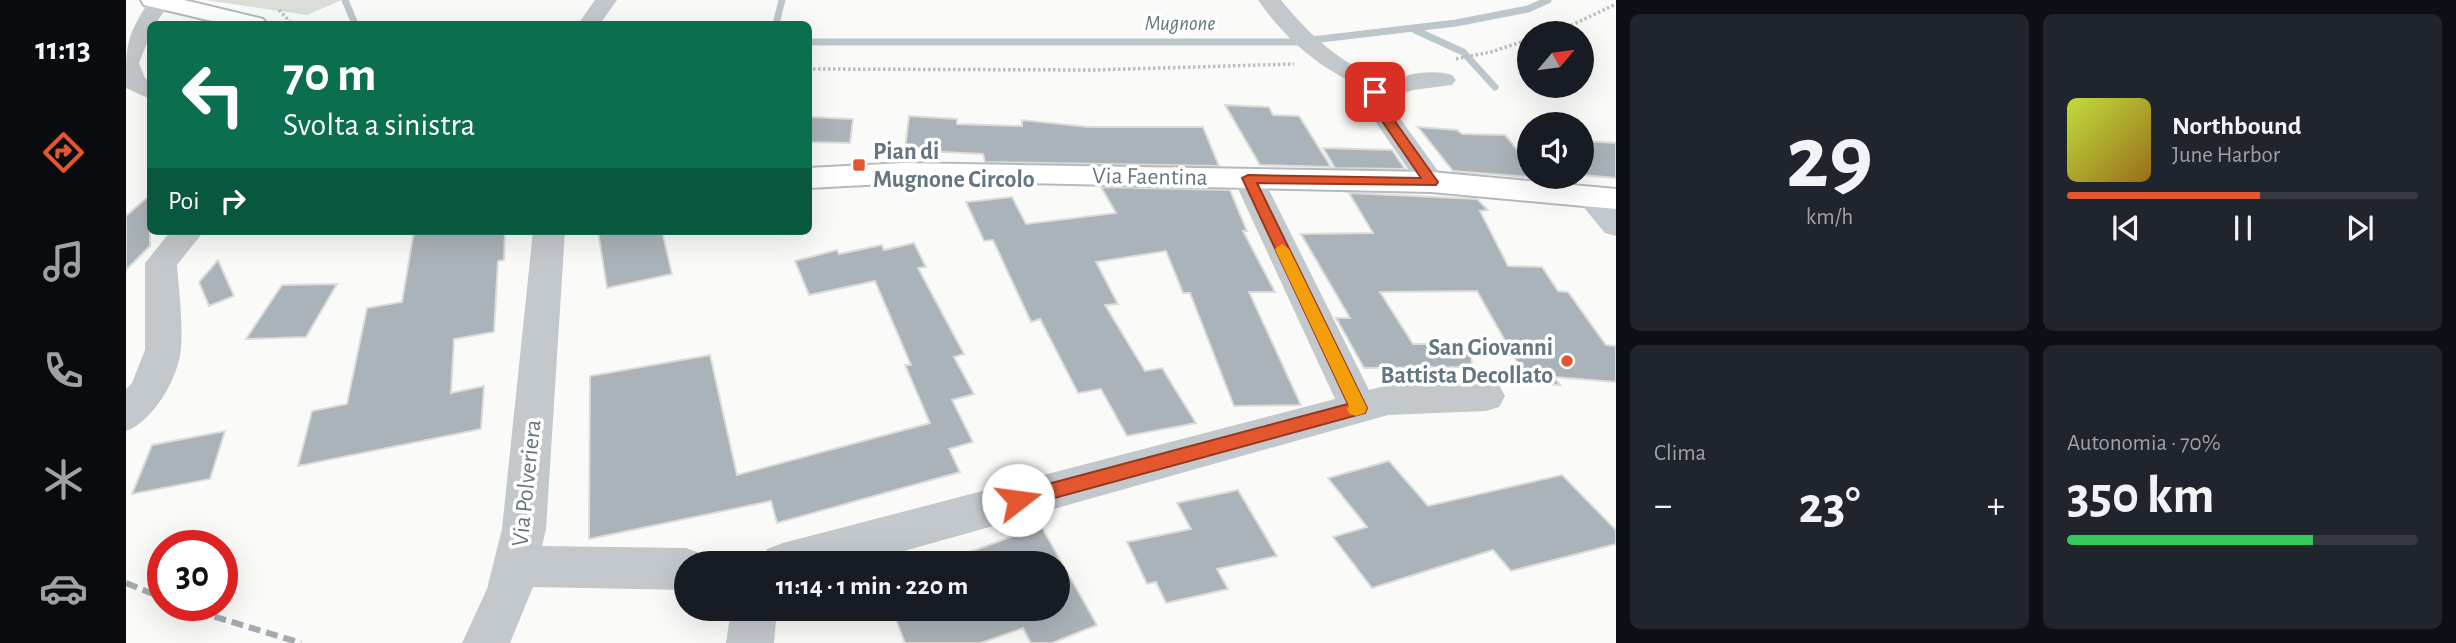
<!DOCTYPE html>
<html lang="it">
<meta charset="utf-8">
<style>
body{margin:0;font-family:"Alegreya Sans",sans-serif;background:#20242c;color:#f1f3f6;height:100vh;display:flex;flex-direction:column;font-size:26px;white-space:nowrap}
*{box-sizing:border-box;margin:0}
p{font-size:23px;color:#9ea1a6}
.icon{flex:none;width:38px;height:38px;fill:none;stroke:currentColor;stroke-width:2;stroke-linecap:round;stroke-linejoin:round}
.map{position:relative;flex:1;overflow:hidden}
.side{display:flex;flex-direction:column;gap:14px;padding:14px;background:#0d0f14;width:840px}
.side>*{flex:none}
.top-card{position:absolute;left:21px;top:21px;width:665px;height:214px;border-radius:10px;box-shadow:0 7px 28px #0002;background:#0b6e4f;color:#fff;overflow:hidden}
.needle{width:46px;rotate:61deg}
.fabs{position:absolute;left:1391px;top:21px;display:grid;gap:14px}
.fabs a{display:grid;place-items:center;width:77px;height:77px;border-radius:50%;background:#171b24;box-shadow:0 7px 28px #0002;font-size:35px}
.speed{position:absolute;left:21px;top:530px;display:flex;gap:14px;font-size:35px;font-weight:700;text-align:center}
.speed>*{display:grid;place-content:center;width:91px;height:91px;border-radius:50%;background:#171b24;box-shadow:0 7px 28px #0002;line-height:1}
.speed .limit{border:10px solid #d22;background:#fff;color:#111}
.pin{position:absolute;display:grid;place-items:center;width:60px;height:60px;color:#fff;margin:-30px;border-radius:14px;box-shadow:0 4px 10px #0006}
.me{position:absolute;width:77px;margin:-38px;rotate:75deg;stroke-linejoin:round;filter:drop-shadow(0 0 5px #0008)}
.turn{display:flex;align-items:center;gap:24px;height:147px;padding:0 21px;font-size:32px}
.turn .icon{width:91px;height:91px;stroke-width:2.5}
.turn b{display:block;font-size:49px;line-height:60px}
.then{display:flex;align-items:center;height:66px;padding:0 21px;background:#0003;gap:14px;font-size:26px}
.big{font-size:52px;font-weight:700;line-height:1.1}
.side .tile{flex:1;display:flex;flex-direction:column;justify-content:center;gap:10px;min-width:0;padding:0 24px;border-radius:10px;background:#20242c}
.side .dial{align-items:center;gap:0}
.dial b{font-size:91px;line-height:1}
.song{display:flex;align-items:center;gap:21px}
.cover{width:84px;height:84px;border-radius:10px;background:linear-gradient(135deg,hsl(70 70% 55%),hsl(40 70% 35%))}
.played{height:7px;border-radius:4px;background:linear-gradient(90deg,#e4572e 55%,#363941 55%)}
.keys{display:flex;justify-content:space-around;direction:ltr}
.heat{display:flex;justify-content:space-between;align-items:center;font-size:38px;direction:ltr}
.charge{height:10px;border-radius:5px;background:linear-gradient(90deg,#34c759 70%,#363941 0)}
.side .tiles{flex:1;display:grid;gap:14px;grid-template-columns:repeat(2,1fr)}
.trip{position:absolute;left:548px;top:551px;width:396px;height:70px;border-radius:35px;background:#171b24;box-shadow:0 7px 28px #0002;font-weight:700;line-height:70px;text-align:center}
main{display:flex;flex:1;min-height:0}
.menu{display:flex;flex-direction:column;width:126px;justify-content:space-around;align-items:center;background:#090b0e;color:#9ea1a6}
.menu .icon{width:49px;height:49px}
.menu .selected{color:#e4572e}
.menu b{font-size:32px;color:#f1f3f6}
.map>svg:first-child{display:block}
.green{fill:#dadfd7}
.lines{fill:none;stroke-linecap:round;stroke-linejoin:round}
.stream{stroke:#bbc7cb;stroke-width:7}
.building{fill:#aab3b9;stroke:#dcdcda;stroke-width:2}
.major-casing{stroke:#b5babe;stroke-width:4}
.path{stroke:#bbbfc2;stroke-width:3.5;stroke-dasharray:2.5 2.5;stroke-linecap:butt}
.minor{fill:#c3c8cc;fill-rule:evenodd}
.major{fill:#fff;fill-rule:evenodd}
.rail{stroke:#a2aab0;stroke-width:6;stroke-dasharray:12 6;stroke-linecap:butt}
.route{fill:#e4572e;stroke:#94391e;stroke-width:2}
.slow{fill:#f59e0b}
.poi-dot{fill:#e4572e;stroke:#fff;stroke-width:2.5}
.labels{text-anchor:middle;stroke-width:7;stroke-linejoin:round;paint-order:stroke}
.far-water-label{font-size:21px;font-style:italic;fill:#60757c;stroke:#fff}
.poi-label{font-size:24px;font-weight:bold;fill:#657683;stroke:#fff;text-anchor:start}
.street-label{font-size:24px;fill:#657683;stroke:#fff}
</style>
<main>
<nav class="menu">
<b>11:13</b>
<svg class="icon selected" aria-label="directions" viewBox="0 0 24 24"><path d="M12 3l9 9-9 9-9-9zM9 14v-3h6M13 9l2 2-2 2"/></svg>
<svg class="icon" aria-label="music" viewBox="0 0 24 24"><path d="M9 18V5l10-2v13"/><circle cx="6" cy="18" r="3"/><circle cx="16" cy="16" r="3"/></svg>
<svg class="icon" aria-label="phone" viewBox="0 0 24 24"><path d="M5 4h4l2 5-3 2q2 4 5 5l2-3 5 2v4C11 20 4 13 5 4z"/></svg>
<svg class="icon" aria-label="climate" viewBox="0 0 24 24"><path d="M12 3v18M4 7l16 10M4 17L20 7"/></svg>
<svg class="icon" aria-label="car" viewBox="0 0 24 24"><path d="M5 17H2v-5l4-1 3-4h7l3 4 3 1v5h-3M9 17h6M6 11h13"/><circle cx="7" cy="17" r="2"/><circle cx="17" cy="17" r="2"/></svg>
</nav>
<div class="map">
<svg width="1490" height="643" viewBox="0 0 1490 643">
<rect width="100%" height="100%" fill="#fafaf8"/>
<!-- green -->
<path class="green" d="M79,0H216L181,15Z"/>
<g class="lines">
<!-- stream -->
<path class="stream" d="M219,0L229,24
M650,24L656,0
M1289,30L1337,52L1369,87
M682,42H1169L1330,23L1402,9L1422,0"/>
</g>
<!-- building -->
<path class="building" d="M1099,105L1143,107L1147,115L1173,116L1205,167L1134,165Z
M783,116L831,119V124L896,126V120L963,127H1077L1093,166L859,162L857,154L779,150Z
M682,117L727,119L724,143L682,142Z
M1292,127L1331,130L1336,134L1379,135L1404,165V177L1414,178L1327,171Z
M1456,141L1490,143V178L1456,175Z
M1197,148L1266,150L1279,169L1209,168Z
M975,187L1104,190L1121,231H1117L1149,292H1123L1175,405L1108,406L1064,293H1057L1040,251L970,262L992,304L979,305L1019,371L1036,368L1070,423L1001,436L975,389L952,393L914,319L905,322L867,240L858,241L840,202L886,197L900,224L990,213Z
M1223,193L1351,199L1362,210L1354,211L1382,266L1416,267L1432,291L1442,292L1480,345L1490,346V382L1428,377L1434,385L1403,383L1351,291L1254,292L1287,344H1345L1346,367L1238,368L1210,318H1224L1175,234L1247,233Z
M24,195V246L0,270V216Z
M288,231H379L378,260L372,261L368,332L328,339L325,393L358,386L355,429L172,466L186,411L221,404L241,308L276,302Z
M472,231H536L546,274L481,288Z
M788,243L800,267L792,268L838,354L828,357L848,394L826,400L847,442L823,449L834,472L651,523L645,501L463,539L464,376L584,355L611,475L804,423L779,365H785L749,281L683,295L669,261L711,250L713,254L756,245L758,250Z
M92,260L108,296L83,306L73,282Z
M211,284L180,337L120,339L156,285Z
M99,431L84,479L6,494L26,445Z
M1263,461L1302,506L1436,475L1490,530V544L1385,571L1367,550L1246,588L1207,537L1241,527L1202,478Z
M1112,490L1151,556L1091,569L1102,589L1040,603L1030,582L1021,584L1001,542L1065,529L1051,503Z
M915,526L971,625L926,643H905L897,628L855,643H779L766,609H931V564H811Z"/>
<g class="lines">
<defs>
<path id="major" d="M15,0H58L137,19L141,24H99L18,5Z
M778,163L1305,172L1490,189V209L1305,192L898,183H778L682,188V168Z"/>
</defs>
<!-- major casing -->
<use href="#major" class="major-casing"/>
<!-- path -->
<path class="path" d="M153,10L166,24
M1421,33L1446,25L1490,4
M1330,59L1365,52L1404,39
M682,69L968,70L1168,64"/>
<!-- minor -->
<path class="minor" d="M24,0L45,2L29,24H24V35L13,63L19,78L24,81V99L0,88C0,43 0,37 24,0Z
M469,0H491L474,24H452Z
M1132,0H1155C1181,32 1219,70 1262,79C1268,81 1276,77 1283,75C1296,72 1313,71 1326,75L1330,80L1326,85L1287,90L1260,99L1320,182L1315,188L1305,191L1295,188L1234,99L1239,88C1194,69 1160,40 1132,0Z
M1122,169L1132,172L1137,178L1243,390L1262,385L1360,381L1373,385L1379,396L1373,407L1360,411L1262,415L732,564H635L641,549L657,543L1209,399L1107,178L1112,172Z
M1465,189L1476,191L1490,207V236L1479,233L1450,198L1454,191Z
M45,231H78L51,265C53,292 57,321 55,348C53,377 27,422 0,431V389L6,383L19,350V263Z
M407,231H439L420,529L416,546L560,548L576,554L580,564H560V590L407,587L384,643H336L361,589L376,529Z
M605,609H651L648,643H600Z"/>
<!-- major -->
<use href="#major" class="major"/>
<!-- rail -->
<path class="rail" d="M0,583L37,598
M54,606L175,643"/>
</g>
<!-- route -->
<path class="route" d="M1245,89L1255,92L1253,99L1312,182L1310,185L1131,183L1241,408L1239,413L892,508L886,506L883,500L886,494L892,492L1222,404L1116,178L1122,175L1295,178L1241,99Z"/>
<!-- slow -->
<path class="slow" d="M1156,244L1163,249L1241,408L1239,413L1230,416L1224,414L1221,409L1223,406L1149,249Z"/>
<!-- markers -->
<g class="poi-dot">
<rect x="726" y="158" width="14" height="14" rx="3.5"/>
<circle cx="1441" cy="361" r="7"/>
</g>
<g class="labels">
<!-- far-water labels -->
<g class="far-water-label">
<text x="1054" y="30">Mugnone</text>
</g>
<!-- poi labels -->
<g class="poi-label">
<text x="747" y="159">Pian di<tspan x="747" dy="28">Mugnone Circolo</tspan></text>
<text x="1427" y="355" text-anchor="end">San Giovanni<tspan x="1427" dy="28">Battista Decollato</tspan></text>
</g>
<!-- street labels -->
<g class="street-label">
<text transform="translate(1024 176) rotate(1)" y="8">Via Faentina</text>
<text transform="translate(400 483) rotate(-84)" y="8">Via Polveriera</text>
</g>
</g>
</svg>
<div class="fabs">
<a><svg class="needle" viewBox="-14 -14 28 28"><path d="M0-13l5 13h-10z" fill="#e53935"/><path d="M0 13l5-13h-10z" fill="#9ea1a6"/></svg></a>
<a><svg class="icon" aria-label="sound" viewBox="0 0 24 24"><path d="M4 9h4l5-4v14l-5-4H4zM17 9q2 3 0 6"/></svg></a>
</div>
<div class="speed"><div class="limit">30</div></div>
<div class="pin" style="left:1249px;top:92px;background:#d93025"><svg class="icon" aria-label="arrive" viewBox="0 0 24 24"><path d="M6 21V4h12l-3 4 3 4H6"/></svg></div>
<svg class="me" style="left:892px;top:500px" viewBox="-20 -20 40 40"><circle r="19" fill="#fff"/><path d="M0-13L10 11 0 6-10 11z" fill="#e4572e"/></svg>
<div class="trip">11:14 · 1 min · 220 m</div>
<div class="top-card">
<div class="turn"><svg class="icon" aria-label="left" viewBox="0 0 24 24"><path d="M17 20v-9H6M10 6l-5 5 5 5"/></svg><div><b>70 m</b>Svolta a sinistra</div></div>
<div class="then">Poi<svg class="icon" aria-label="right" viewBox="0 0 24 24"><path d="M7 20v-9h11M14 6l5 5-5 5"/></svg></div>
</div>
</div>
<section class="side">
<div class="tiles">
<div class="tile dial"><b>29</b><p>km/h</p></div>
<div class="tile">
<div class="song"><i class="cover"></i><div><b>Northbound</b><p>June Harbor</p></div></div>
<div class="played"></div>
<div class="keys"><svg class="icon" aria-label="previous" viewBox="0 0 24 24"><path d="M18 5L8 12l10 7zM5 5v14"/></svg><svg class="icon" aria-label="pause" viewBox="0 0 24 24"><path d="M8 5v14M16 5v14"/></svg><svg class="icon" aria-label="next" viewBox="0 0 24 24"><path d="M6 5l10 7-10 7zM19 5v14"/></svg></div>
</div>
<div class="tile"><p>Clima</p>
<div class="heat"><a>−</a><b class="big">23°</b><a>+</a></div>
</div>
<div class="tile"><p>Autonomia · 70%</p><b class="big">350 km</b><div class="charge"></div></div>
</div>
</section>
</main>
